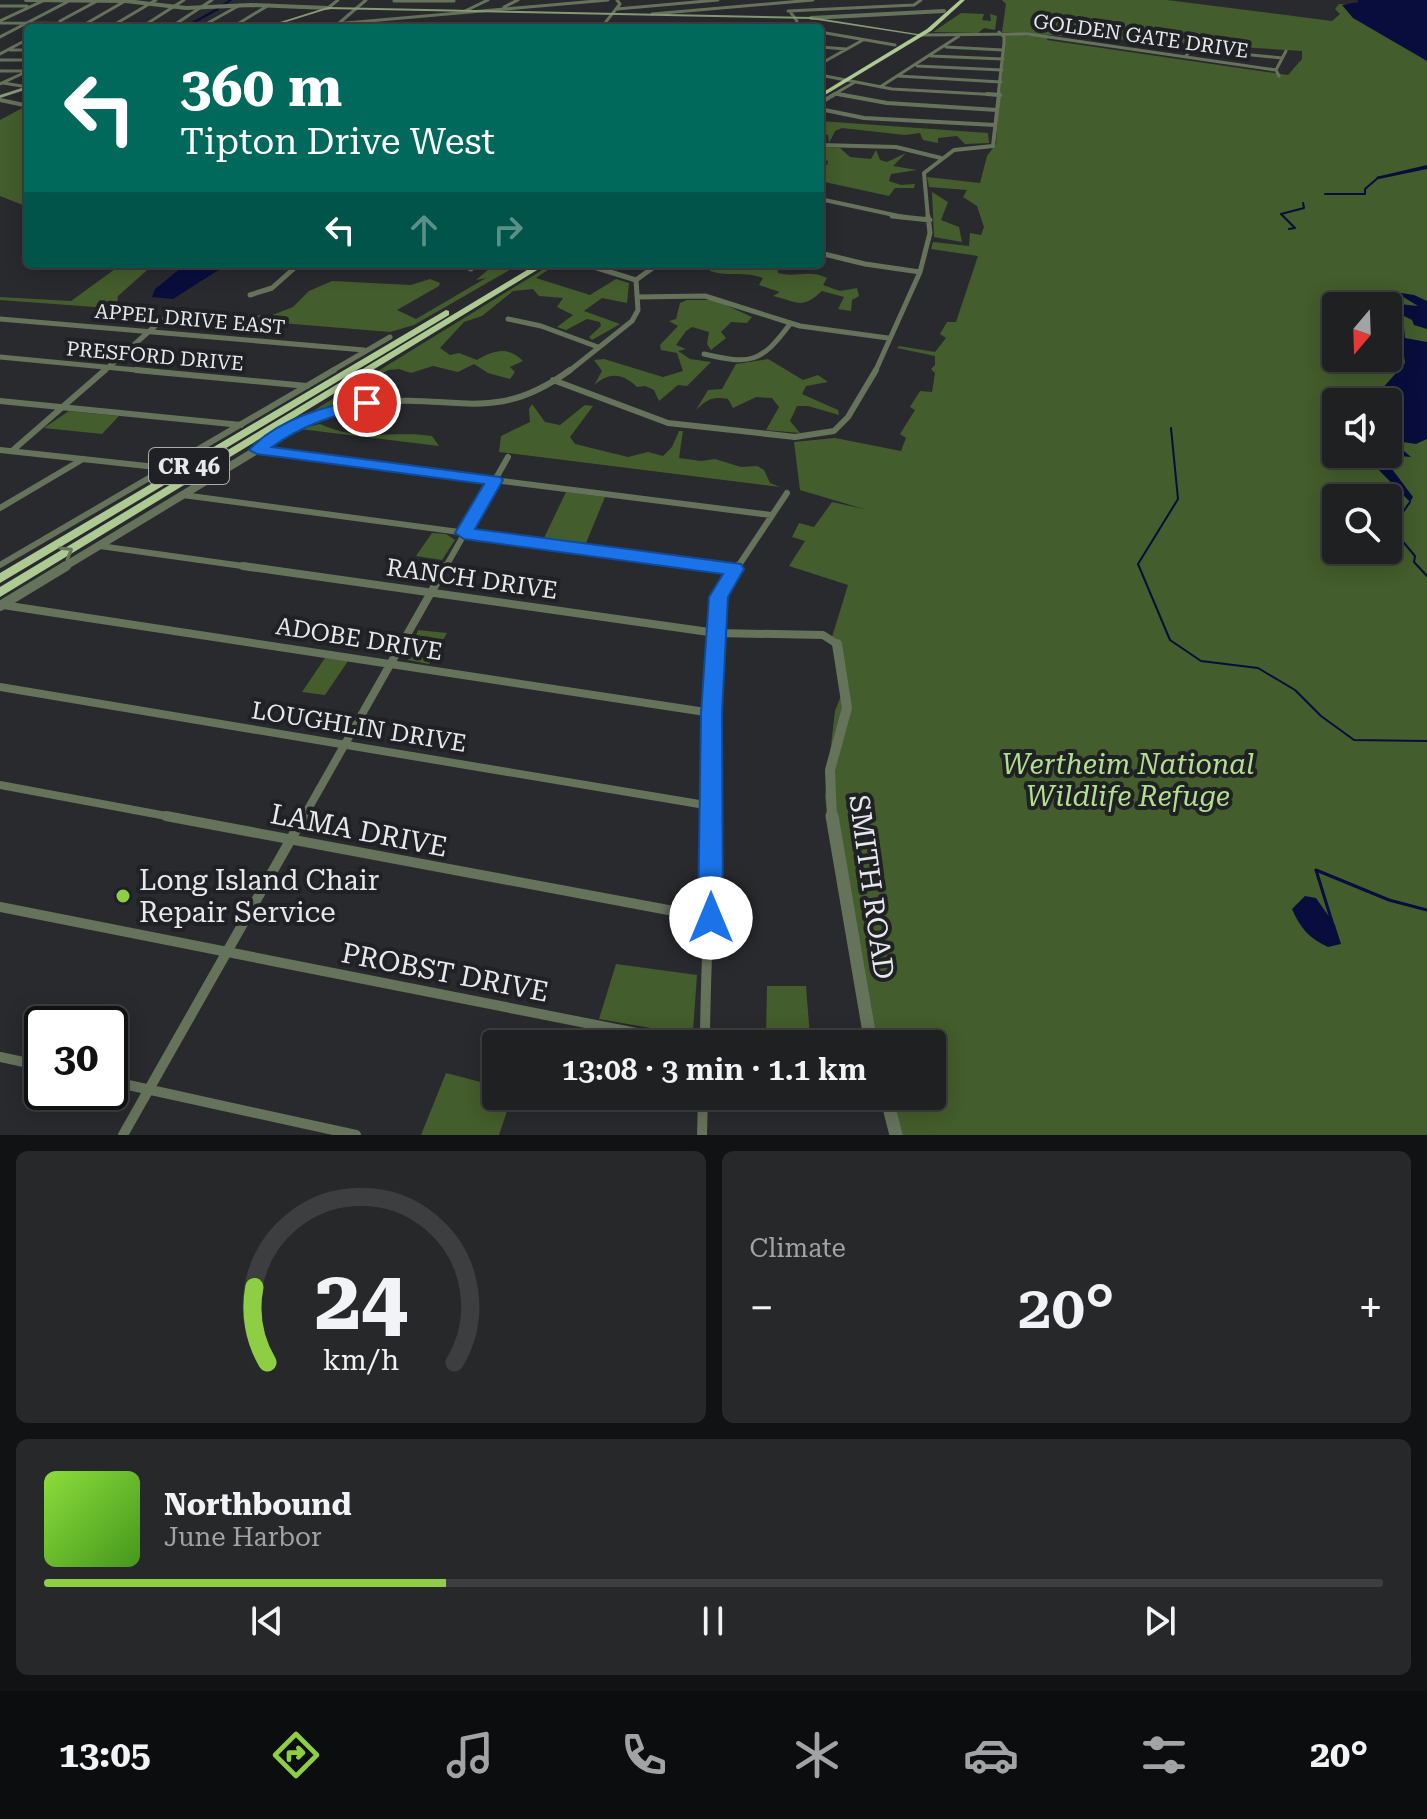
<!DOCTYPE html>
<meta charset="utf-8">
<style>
body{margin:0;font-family:"Roboto Serif",serif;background:#27282a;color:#f1f3f6;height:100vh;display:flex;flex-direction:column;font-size:30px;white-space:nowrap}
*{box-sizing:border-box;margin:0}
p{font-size:26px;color:#a1a3a5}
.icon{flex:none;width:44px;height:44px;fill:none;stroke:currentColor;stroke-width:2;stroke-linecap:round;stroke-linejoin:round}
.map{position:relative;height:1135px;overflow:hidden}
.panel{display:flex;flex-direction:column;gap:16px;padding:16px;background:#111213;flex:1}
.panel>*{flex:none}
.banner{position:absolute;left:24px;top:24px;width:800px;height:244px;border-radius:8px;box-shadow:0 4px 20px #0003,0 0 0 2px #3c3e40;background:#00695c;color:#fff;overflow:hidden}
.needle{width:52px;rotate:199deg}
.fabs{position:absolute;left:1322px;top:292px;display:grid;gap:16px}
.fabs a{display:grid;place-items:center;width:80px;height:80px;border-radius:8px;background:#1f2022;box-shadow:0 4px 20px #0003,0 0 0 2px #3c3e40;font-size:40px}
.speed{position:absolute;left:24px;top:1006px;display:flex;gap:16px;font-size:40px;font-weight:700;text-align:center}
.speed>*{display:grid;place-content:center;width:104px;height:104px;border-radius:50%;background:#1f2022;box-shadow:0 4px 20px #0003,0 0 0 2px #3c3e40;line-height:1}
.speed .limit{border:4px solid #111;border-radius:12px;background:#fff;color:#111}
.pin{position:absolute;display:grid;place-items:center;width:68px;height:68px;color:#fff;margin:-34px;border:4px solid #fff;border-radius:50%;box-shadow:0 2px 8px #0007}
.me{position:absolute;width:88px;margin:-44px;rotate:0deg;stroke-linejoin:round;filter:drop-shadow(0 0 6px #0008)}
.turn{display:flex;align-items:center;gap:28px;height:168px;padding:0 24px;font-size:36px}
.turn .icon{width:104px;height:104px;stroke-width:2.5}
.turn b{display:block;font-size:56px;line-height:68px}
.lanes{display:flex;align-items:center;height:76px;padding:0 24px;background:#0003;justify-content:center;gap:40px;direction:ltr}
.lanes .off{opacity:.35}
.big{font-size:60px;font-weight:600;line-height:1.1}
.panel .card{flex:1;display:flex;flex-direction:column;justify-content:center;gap:12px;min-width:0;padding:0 28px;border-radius:12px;background:#27282a}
.panel .dial{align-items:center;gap:0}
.dial svg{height:208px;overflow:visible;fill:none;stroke:#3c3e40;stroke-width:7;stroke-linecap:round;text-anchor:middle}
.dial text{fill:#f1f3f6;stroke:none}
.song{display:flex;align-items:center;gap:24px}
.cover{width:96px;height:96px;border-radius:12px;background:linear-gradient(135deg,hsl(90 70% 55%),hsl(100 70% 35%))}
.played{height:8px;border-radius:4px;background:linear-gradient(90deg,#8dce44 30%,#3c3e40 30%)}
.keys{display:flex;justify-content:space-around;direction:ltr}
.heat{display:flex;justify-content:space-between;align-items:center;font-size:44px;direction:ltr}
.panel .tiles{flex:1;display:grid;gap:16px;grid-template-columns:1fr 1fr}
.card:last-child{grid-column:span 2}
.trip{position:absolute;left:482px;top:1030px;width:464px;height:80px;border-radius:8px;background:#1f2022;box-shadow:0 4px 20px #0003,0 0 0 2px #3c3e40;font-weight:600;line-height:80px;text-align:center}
.menu{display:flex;height:128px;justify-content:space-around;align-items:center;background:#0c0d0e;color:#a1a3a5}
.menu .icon{width:56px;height:56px}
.menu .selected{color:#8dce44}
.menu b{font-size:36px;color:#f1f3f6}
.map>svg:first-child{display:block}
.green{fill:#445d2c;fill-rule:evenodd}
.water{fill:#080d3d}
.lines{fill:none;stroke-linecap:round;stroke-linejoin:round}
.stream-far1{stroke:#080d3d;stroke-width:2}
.stream{stroke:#080d3d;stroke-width:3}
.river{fill:#080d3d;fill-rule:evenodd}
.minor-far5{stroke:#66735b;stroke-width:3}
.minor-far4{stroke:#66735b;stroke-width:4}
.minor-far3{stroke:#66735b;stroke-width:5}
.minor-far2{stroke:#66735b;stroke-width:6}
.minor-far1{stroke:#66735b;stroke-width:8}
.minor{stroke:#66735b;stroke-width:10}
.tertiary-far3{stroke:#66735b;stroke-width:4}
.tertiary-far2{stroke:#66735b;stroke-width:8}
.tertiary-far1{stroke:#66735b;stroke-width:10}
.tertiary{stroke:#66735b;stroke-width:13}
.secondary{fill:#879c75;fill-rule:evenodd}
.trunk{fill:#acca92;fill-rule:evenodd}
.oneway{stroke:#66765b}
.route{fill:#1a73e8;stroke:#114b97;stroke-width:2}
.poi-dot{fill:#8dce44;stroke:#1f2124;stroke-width:3}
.labels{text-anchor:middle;stroke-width:8;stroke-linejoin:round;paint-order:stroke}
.far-street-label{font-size:20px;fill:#e7e8eb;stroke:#1f2124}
.shield{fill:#1f2124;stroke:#abacaf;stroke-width:2}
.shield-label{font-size:22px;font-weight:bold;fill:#e7e8eb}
.street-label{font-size:24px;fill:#e7e8eb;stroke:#1f2124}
.near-park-label{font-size:28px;font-style:italic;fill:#b3e08c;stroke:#1f2124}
.near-street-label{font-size:28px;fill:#e7e8eb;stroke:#1f2124}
.near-poi-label{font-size:28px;fill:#e7e8eb;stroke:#1f2124;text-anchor:start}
</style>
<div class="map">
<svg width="1427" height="1135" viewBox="0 0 1427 1135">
<rect width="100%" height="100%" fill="#292a2e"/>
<!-- green -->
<path class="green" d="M1002,0H1167L1332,21L1340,14L1335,9L1339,4L1427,7V1135H901L890,1096H932V1044H875L843,918L825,797L835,711L846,683L832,637L848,585L789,566L805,541L792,537L799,523L814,527L832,502L864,509L800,490L794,442L835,438L901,451L906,438L900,434L915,410L910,407L920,391L932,392L935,373L931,369L935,365V356L897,348L899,346L935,352L946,338L940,334L947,322H956L978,256L931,249L933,242L969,246L970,233L981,235L984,227L977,206L963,197L967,190L929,187L927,177L980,183L987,156L996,144L1004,34L1048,37L1047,40L1288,75L1302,59V51L1002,32L1006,4ZM1336,306H1388V358H1336ZM1336,402H1388V454H1336ZM1336,498H1388V550H1336Z
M961,13L984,14L982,20L991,21L990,14L997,16L995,30L984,28L978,33L933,32Z
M28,105V207L0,196V120Z
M820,121L988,133L989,143L965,144L957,136L938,138V143L923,140L920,133L905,135L842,128L835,131L829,143L828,135L820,133Z
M820,147L840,148L850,157L871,159L876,150L880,160L887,162L906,153L893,166L917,170L891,174L889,181L901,185L915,184L914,188H895L889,196L820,181V166L827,165L828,161L820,158Z
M932,192L948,202L941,220L959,227L962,242L934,237Z
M122,264H154L118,296L117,304L122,309L0,300V297L71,301Z
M495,264H520L414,325L390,332L171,314L180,310L270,316L293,307L309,291L332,281L411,285L430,279L440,283L439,286L397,310L416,319L486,278L476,280Z
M552,264L578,266L576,270L555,265L536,278L590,295L616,279L629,283L627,303L602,298L584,311L620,324L592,340L589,337L601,326L600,322L587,319L566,330L557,327L573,315L557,307L563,298L539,296L533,289L513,291L482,316L464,322L440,348L450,355L459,353L477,360C494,350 508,346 523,361L510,367L515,372L510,379L488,373L474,364L458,372L433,366L411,373L399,369L388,370L360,388L371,395L313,411Z
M713,264L740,267L783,264L777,269L778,273C795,278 810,269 827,278L823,285L840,291L857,288L859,296L852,300L851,311L838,309L844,297L822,291C801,310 799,302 773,296L780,292L759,285L763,278C746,271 728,277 710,271Z
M687,300H715L752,317L747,323L731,322L721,332L726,338L711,350L707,344L709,332L692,327L686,331L676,345L686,349L678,351L690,359L711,362L687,386L678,385L659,401L654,390L645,386L637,387C622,373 610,372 594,385L602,371L594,360L604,359L663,377L683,371L677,353L661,350L660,345L678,326L669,321L676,319L680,303Z
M768,359L803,380L818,375L828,382L806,386L802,394L838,410L839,415L808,406H797L790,421L800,433L766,430L779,407L772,398L756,397L733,408L728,399C713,396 707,399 696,410L708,390L722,389L736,364Z
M532,404L545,422L560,425L585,405L593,406L570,437L575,444L628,457L648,452L663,456L672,447L679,431H683L679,458L701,461L715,459L741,467L757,466L764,470L770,483L780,487L499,452L501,436L530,422L529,409Z
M69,411L119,416L102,434L44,428Z
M320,424C361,443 391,430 432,436L439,446L300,429Z
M566,492L605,497L586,543L544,538Z
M432,533L446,534L455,540L442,560L416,556Z
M418,630L447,633L429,664L408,660Z
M325,658L348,661L325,695L302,692Z
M616,964L697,975L693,1031L680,1033L599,1019Z
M767,986H806L810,1037L766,1039Z
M446,1073L496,1086V1096H512L499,1135H421Z"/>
<!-- water -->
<path class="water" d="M1357,0H1427V61L1353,18L1342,5L1359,2Z
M186,264H228L173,299L152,297L155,289Z
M1395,292L1414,295L1427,301V329L1414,325L1412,320L1400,314L1390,303L1418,306Z
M1391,317L1404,328L1405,338L1427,342V439L1416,444L1403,442L1388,434V402H1359L1380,391L1405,363L1404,356L1388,343V319Z
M1388,447L1404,451L1411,457L1388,455L1386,461L1413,497L1410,502L1375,466L1372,454H1388Z
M1305,896L1316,898L1335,925L1341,944L1328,947C1310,939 1300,928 1292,909Z"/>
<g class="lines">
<!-- stream-far1 -->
<path class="stream-far1" d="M224,4L231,0
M183,28L218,9
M1325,194H1365V189L1379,177
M1289,229L1295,228L1281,214L1304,208L1303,203
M1171,428L1178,499L1138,564L1170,640L1201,661L1258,668L1295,690L1321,716L1354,740L1427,741
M1388,514L1403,512L1410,502
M1388,524L1415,556L1414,562L1427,576"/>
<!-- stream -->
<path class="stream" d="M1333,925L1316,870L1389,900L1427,910"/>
<!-- river -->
<path class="river" d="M1427,165V169L1379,179L1376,177Z"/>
<!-- minor-far5 -->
<path class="minor-far5" d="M394,1H454
M0,6H27
M504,7L518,0
M328,8L338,0
M617,9L718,0
M465,11L488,0
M788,11L914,5L921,0
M791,13L797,21L794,28
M652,14L813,0
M0,21L45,0
M60,21L99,0
M0,23L176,24
M87,23L127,0
M117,23L156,0
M148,23L184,0
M338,24L366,0
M174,25L212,0
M199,28L240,5
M231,28L269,5
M289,28L608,0
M393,28L440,25L673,28
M601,28L620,4L617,0
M820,32L895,45
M922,35L1028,34L1276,70
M0,37L71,0
M820,47L846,49
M946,47L1003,50
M10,50H28
M0,54L28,39
M931,56L1003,59
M1186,56L1190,51L1201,50L1282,58
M0,60H28
M820,64L863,40
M917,66L1002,70
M0,71H22
M820,75L892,89L1000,95
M898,76L1001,82
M1279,76L1276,70L1286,51
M3,83L28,87
M0,84L28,71
M880,87L959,36
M836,94L849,96
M831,96L855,82
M998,96L1004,43V37L999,32"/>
<!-- minor-far4 -->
<path class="minor-far4" d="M838,94L887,103L997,110
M987,94L1000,95
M0,100L24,105
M820,103L835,94
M820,109L864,118L995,125
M820,145L896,147L941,158
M820,199L908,218
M928,218L924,173L954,150L993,146L999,94"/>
<!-- minor-far3 -->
<path class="minor-far3" d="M892,216L930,220
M820,253L865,264L920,272
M461,264L471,269
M584,264L636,280
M250,295L272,288L299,264
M637,297L705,296L800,326L888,338
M0,319L364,350
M508,319L541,326L598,347
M704,354C751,365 761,363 790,324
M0,357L157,372
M103,372L162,320
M330,372L390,337
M568,372L632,321L638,310L636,280L658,264
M875,372L920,272L930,233L928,216"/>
<!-- minor-far2 -->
<path class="minor-far2" d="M136,370L307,386
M553,380L668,423L795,437L834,431L848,417L876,370
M0,401L241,425
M257,449C292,427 329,409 370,403C453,392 492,427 570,370
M0,450L165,468
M257,450L771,515
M12,451L105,370
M183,495L729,568
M0,508L83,459
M100,546L257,568
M0,565L334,370
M445,568L508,457
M737,568L787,493"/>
<!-- minor-far1 -->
<path class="minor-far1" d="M243,566L716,633L823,635L837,644
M714,566L735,569
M3,605L712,713
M0,687L711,806
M0,785L177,818
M303,818L446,566
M711,818L712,713L718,597L738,566"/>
<!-- minor -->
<path class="minor" d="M166,816L711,918
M0,907L692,1044
M705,1044C705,968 711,892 711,816
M0,1057L42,1066
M110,1081L356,1135
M123,1135L304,816
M702,1135L703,1096"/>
<!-- tertiary-far3 -->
<path class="tertiary-far3" d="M26,0L126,1L186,8L251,5L328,8
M811,18L944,11"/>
<!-- tertiary-far2 -->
<path class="tertiary-far2" d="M62,568L257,450"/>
<!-- tertiary-far1 -->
<path class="tertiary-far1" d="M0,606L66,566
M832,818L830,770L847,708L837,644"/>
<!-- tertiary -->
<path class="tertiary" d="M832,816L871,1044
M886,1096L896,1135"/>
<!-- secondary -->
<path class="secondary" d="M328,7L811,17L924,35L922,36L811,19L328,9L267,28H261Z
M28,86V89L0,98V95Z"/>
<!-- trunk -->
<path class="trunk" d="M960,0H965L931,31L820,98V94L927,29Z
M537,264H547L0,597V587Z
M446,310L449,311V315L0,583V573Z"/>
</g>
<!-- one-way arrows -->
<defs><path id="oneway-chevron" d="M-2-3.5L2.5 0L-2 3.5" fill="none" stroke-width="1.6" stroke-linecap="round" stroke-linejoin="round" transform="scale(2)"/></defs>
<use class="oneway" href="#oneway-chevron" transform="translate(67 552) rotate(-31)"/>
<!-- route -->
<path class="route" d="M367,398L372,399V406C335,415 304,424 272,447L500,477L503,480L475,529L741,564L744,569L728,597L722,713L723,918L719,927L711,930L702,927L698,918L701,713L709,597L723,574L464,539L455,533L484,484L257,454L249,450C279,418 326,406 367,398Z"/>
<!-- markers -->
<circle class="poi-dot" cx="123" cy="896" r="8"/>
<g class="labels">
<!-- far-street labels -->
<g class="far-street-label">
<text transform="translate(1141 36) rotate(8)" y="7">GOLDEN GATE DRIVE</text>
<text transform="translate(190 319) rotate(5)" y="7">APPEL DRIVE EAST</text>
<text transform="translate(155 356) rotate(5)" y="7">PRESFORD DRIVE</text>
</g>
<!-- shield labels -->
<rect class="shield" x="149" y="448" width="80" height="36" rx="6"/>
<g class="shield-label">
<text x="189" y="474">CR 46</text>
</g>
<!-- street labels -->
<g class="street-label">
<text transform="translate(472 579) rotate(8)" y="8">RANCH DRIVE</text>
<text transform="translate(359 639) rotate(9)" y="8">ADOBE DRIVE</text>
<text transform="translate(359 727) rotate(9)" y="8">LOUGHLIN DRIVE</text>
</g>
<!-- near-park labels -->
<g class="near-park-label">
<text x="1128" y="774">Wertheim National<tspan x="1128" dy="32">Wildlife Refuge</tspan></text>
</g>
<!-- near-street labels -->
<g class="near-street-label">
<text transform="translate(359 830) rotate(11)" y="10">LAMA DRIVE</text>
<text transform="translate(872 887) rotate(82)" y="10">SMITH ROAD</text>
<text transform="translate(445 972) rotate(11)" y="10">PROBST DRIVE</text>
</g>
<!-- near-poi labels -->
<g class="near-poi-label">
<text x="139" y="890">Long Island Chair<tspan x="139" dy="32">Repair Service</tspan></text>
</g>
</g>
</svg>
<div class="fabs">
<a><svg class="needle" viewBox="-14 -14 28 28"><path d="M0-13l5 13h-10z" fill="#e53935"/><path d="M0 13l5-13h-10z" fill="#a1a3a5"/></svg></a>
<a><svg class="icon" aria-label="sound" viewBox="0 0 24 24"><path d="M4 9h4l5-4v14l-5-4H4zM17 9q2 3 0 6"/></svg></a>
<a><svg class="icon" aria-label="search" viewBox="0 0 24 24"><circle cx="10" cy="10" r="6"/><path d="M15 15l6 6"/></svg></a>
</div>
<div class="speed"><div class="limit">30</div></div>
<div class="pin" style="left:367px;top:403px;background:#d93025"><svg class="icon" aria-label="arrive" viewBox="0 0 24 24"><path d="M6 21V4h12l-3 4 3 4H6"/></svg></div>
<svg class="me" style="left:711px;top:918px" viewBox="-20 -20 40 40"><circle r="19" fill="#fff"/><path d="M0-13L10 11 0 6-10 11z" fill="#1a73e8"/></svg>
<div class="trip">13:08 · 3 min · 1.1 km</div>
<div class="banner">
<div class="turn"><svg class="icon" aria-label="left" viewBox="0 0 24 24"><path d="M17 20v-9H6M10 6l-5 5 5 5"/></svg><div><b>360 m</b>Tipton Drive West</div></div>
<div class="lanes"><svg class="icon" aria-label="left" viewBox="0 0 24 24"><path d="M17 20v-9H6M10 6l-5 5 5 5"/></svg><svg class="icon off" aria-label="ahead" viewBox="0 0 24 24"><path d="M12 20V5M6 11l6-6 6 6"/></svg><svg class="icon off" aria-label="right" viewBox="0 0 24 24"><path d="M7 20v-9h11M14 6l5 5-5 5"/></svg></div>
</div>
</div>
<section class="panel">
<div class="tiles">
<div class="card dial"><svg viewBox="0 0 100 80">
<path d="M14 69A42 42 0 1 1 86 69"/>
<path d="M14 69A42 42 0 0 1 9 40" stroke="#8dce44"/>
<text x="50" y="56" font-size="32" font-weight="700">24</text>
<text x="50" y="72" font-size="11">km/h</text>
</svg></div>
<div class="card"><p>Climate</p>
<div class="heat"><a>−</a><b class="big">20°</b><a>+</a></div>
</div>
<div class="card">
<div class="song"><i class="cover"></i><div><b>Northbound</b><p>June Harbor</p></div></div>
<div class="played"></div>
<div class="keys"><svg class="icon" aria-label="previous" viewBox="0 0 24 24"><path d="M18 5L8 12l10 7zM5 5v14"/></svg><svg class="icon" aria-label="pause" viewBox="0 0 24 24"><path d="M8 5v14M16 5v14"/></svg><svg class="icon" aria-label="next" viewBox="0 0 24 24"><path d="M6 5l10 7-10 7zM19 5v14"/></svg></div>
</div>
</div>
</section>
<nav class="menu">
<b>13:05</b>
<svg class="icon selected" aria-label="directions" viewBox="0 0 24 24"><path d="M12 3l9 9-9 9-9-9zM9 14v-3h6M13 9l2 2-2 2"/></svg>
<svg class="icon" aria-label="music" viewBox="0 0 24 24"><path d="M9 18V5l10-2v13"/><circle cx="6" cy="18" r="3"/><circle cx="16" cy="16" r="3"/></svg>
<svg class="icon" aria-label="phone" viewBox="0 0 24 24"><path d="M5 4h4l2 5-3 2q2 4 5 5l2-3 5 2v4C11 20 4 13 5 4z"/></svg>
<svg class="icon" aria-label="climate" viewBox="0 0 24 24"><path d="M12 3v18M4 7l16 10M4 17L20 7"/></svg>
<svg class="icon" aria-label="car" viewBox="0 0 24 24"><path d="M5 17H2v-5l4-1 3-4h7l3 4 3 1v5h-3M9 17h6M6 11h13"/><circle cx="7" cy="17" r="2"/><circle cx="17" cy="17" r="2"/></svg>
<svg class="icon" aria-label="filters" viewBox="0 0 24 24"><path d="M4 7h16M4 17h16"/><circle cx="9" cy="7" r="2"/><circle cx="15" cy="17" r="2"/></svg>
<b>20°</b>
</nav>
